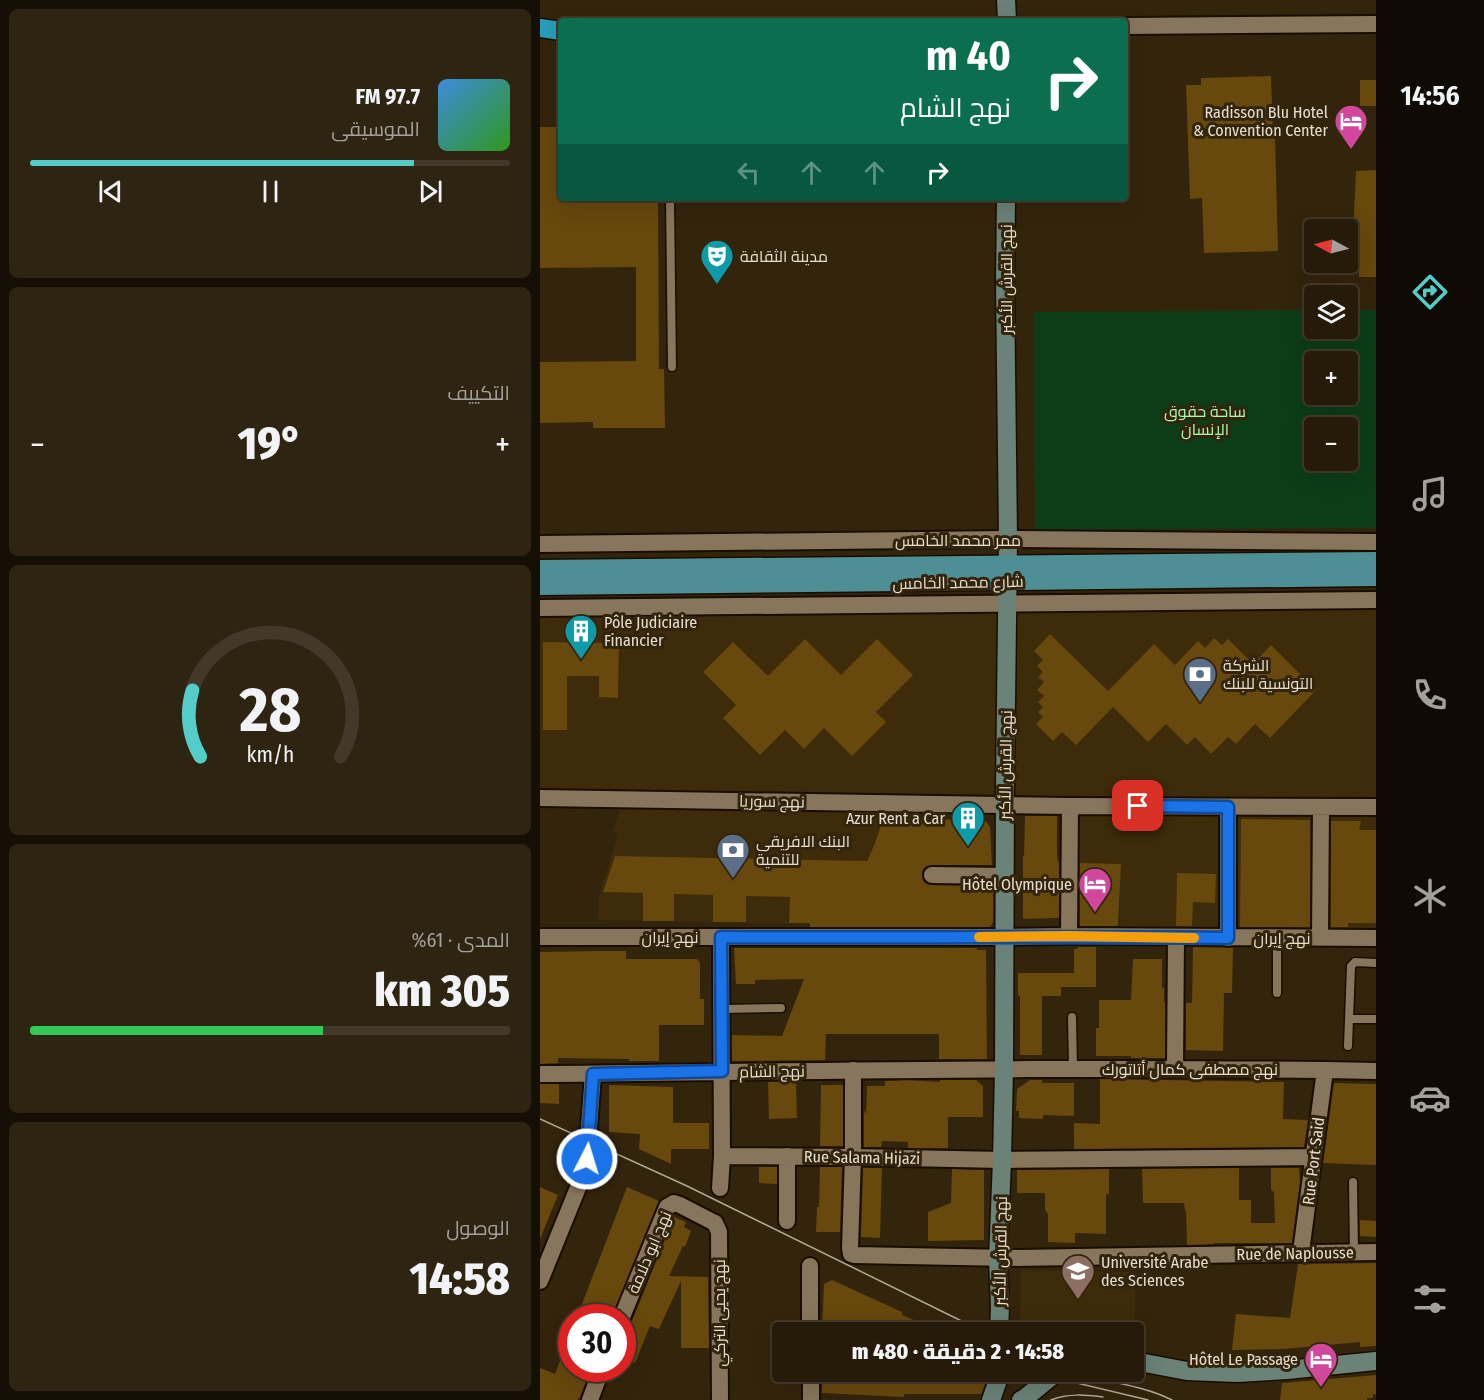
<!DOCTYPE html>
<html lang="ar">
<meta charset="utf-8">
<style>
body{margin:0;font-family:"Fira Sans Condensed",Cairo,sans-serif;background:#2e2412;color:#f1f3f6;direction:rtl;height:100vh;display:flex;flex-direction:column;font-size:22px;white-space:nowrap}
*{box-sizing:border-box;margin:0}
p{font-size:20px;color:#a4a19c}
.icon{flex:none;width:33px;height:33px;fill:none;stroke:currentColor;stroke-width:2;stroke-linecap:round;stroke-linejoin:round}
.map{position:relative;flex:1;overflow:hidden;direction:ltr}
.side{display:flex;flex-direction:column;gap:9px;padding:9px;background:#150f05;width:540px}
.side>*{flex:none}
.guide{position:absolute;left:18px;top:18px;width:570px;height:183px;border-radius:6px;box-shadow:0 6px 24px #0002,0 0 0 2px #42392a;direction:rtl;background:#0b6e4f;color:#fff;overflow:hidden}
.needle{width:39px;rotate:277deg}
.controls{position:absolute;left:764px;top:219px;display:grid;gap:12px}
.controls a{display:grid;place-items:center;width:54px;height:54px;border-radius:6px;background:#261b09;box-shadow:0 6px 24px #0002,0 0 0 2px #42392a;font-size:30px}
.speed{position:absolute;left:18px;top:1304px;display:flex;gap:12px;font-size:30px;font-weight:700;text-align:center}
.speed>*{display:grid;place-content:center;width:78px;height:78px;border-radius:50%;background:#261b09;box-shadow:0 6px 24px #0002,0 0 0 2px #42392a;line-height:1}
.speed .limit{border:9px solid #d22;background:#fff;color:#111}
.pin{position:absolute;display:grid;place-items:center;width:51px;height:51px;color:#fff;margin:-26px;border-radius:12px;box-shadow:0 3px 9px #0006}
.me{position:absolute;width:66px;margin:-33px;rotate:5deg;stroke-linejoin:round;filter:drop-shadow(0 0 4px #0008)}
.turn{display:flex;align-items:center;gap:21px;height:126px;padding:0 18px;font-size:27px}
.turn .icon{width:78px;height:78px;stroke-width:2.5}
.turn b{display:block;font-size:42px;line-height:51px}
.lanes{display:flex;align-items:center;height:57px;padding:0 18px;background:#0003;justify-content:center;gap:30px;direction:ltr}
.lanes .off{opacity:.35}
.big{font-size:45px;font-weight:800;line-height:1.1}
.side .tile{flex:1;display:flex;flex-direction:column;justify-content:center;gap:9px;min-width:0;padding:0 21px;border-radius:9px;background:#2e2412}
.side .dial{align-items:center;gap:0}
.dial svg{height:156px;overflow:visible;fill:none;stroke:#42392a;stroke-width:7;stroke-linecap:round;text-anchor:middle}
.dial text{fill:#f1f3f6;stroke:none}
.song{display:flex;align-items:center;gap:18px}
.cover{width:72px;height:72px;border-radius:9px;background:linear-gradient(135deg,hsl(210 70% 55%),hsl(110 70% 35%))}
.played{height:6px;border-radius:3px;background:linear-gradient(90deg,#54cdc9 80%,#42392a 80%)}
.keys{display:flex;justify-content:space-around;direction:ltr}
.heat{display:flex;justify-content:space-between;align-items:center;font-size:33px;direction:ltr}
.charge{height:9px;border-radius:4px;background:linear-gradient(90deg,#34c759 61%,#42392a 0)}
.trip{position:absolute;left:232px;top:1322px;width:372px;height:60px;border-radius:6px;background:#261b09;box-shadow:0 6px 24px #0002,0 0 0 2px #42392a;font-weight:800;line-height:60px;text-align:center;direction:rtl}
main{display:flex;flex:1;min-height:0}
.dock{display:flex;flex-direction:column;width:108px;justify-content:space-around;align-items:center;background:#0f0b04;color:#a4a19c}
.dock .icon{width:42px;height:42px}
.dock .on{color:#54cdc9}
.dock b{font-size:27px;color:#f1f3f6}
.map>svg:first-child{display:block}
.built{fill:#3d2b0a}
.green{fill:#0c3d17;fill-rule:evenodd}
.building{fill:#67480d}
.lines{fill:none;stroke-linecap:round;stroke-linejoin:round}
.service-casing{stroke:#1a0d00;stroke-width:11}
.minor-casing{stroke:#1a0d00;stroke-width:20}
.secondary-casing{stroke:#1a0d00;stroke-width:21}
.primary-casing{stroke:#1a0d00;stroke-width:21}
.motorway-casing{stroke:#1a0d00;stroke-width:21}
.service{stroke:#87765b;stroke-width:8}
.minor{stroke:#87765b;stroke-width:16}
.secondary{stroke:#6a8278;stroke-width:18}
.primary{stroke:#4d8f95;stroke-width:18}
.motorway{stroke:#279fbb;stroke-width:18}
.tram{stroke:#b4a897;stroke-width:1.5}
.route-casing{stroke:#114b97;stroke-width:15}
.route{stroke:#1a73e8;stroke-width:10}
.slow{stroke:#f59e0b;stroke-width:10}
.labels{text-anchor:middle;stroke-width:6;stroke-linejoin:round;paint-order:stroke}
.poi-label{font-size:16px;fill:#e7ddcf;stroke:#33240c;text-anchor:start}
.street-label{font-size:16px;fill:#e7ddcf;stroke:#33240c}
.park-label{font-size:16px;fill:#a4fbaf;stroke:#33240c}
</style>
<main>
<nav class="dock">
<b>14:56</b>
<svg class="icon on" aria-label="directions" viewBox="0 0 24 24"><path d="M12 3l9 9-9 9-9-9zM9 14v-3h6M13 9l2 2-2 2"/></svg>
<svg class="icon" aria-label="music" viewBox="0 0 24 24"><path d="M9 18V5l10-2v13"/><circle cx="6" cy="18" r="3"/><circle cx="16" cy="16" r="3"/></svg>
<svg class="icon" aria-label="phone" viewBox="0 0 24 24"><path d="M5 4h4l2 5-3 2q2 4 5 5l2-3 5 2v4C11 20 4 13 5 4z"/></svg>
<svg class="icon" aria-label="climate" viewBox="0 0 24 24"><path d="M12 3v18M4 7l16 10M4 17L20 7"/></svg>
<svg class="icon" aria-label="car" viewBox="0 0 24 24"><path d="M5 17H2v-5l4-1 3-4h7l3 4 3 1v5h-3M9 17h6M6 11h13"/><circle cx="7" cy="17" r="2"/><circle cx="17" cy="17" r="2"/></svg>
<svg class="icon" aria-label="filters" viewBox="0 0 24 24"><path d="M4 7h16M4 17h16"/><circle cx="9" cy="7" r="2"/><circle cx="15" cy="17" r="2"/></svg>
</nav>
<div class="map">
<svg width="836" height="1400" viewBox="0 0 836 1400">
<rect width="100%" height="100%" fill="#33240c"/>
<!-- built -->
<path class="built" d="M836,609V934L580,933V886H529V799L345,796L343,819L335,843L291,930L277,924L58,920L59,897L78,833L72,832L81,807L0,806V617Z
M481,1270L596,1272L594,1335V1332H503L480,1327Z"/>
<!-- green -->
<path class="green" d="M774,310V328H807V310H836V528L495,530L494,312ZM774,362H807V394H774ZM774,428H807V460H774Z"/>
<!-- building -->
<path class="building" d="M731,76L733,135H735L738,251L664,253L662,198L650,199L646,85H661V78Z
M820,80H836V106H820Z
M0,127H21V198H118L119,369H124L125,428H53V422L0,423V362L96,361V267L0,268Z
M836,170V277H819L818,247L813,237L816,171Z
M510,634L568,691L614,644L635,665L658,641L665,648L674,638L682,645L688,639L713,664L731,645L776,690L730,738L715,724L696,744L688,737L671,754L655,737L647,745L626,724L608,742L573,707L536,745L522,732L513,741L496,724L503,717L498,712L503,707L498,702L504,696L497,690L504,682L498,677L503,672L497,666L503,660L494,651Z
M265,639L301,675L337,639L373,675L336,712L346,722L312,756L284,728L264,749L245,730L220,755L183,718L196,705L163,672L193,642L228,676Z
M3,642L79,643L78,698L59,697V676H27V730H3Z
M485,816H517V856L518,862H519V918L483,919V856H484Z
M343,819L445,820L450,827L452,865H392L387,866L383,869L382,875L383,881L386,884L391,885L452,886L453,889V922L450,927H270V923H249L250,897L206,896V922H173V895L134,894V921H103V893L63,892L75,856L327,861L335,843Z
M701,819L770,820V927H700Z
M791,821H821L819,830H836V923H808V927H791Z
M540,863L581,864L578,926H540Z
M637,873L676,874L675,903L653,902L652,926H636Z
M538,947H556V987H521V996H502V1055H480V996H478V973H534V949H537Z
M653,947L693,948L692,993H684L683,1051L646,1050V1003H652Z
M194,948H438L436,950H446L447,1059H399V1034H286L285,1060L192,1061V1035L242,1036L264,979L215,980V984H196Z
M60,951H86V959H157L160,963V999H164V1025H119V1061H89V1059L18,1058V1063L0,1064V952Z
M593,959H622V987L624,988V1002H625V1058H591V1056H556V1028H559V1000H591Z
M560,1079L744,1082L743,1119L768,1120L764,1147L534,1149V1123L560,1124Z
M368,1080L400,1082V1080H436L443,1086V1117H408V1148H368V1142L342,1141L341,1147H324V1110L326,1114L327,1086H345V1081Z
M490,1080H502V1083H534V1116L503,1115V1119L479,1118V1111H476L477,1089Z
M228,1082H256L257,1118L229,1119Z
M794,1083L836,1084V1165L783,1163Z
M0,1084H19V1104L0,1103Z
M69,1085L133,1087V1123H169V1149H131V1164L99,1149L100,1134L69,1132Z
M281,1085H302L303,1086V1146H280Z
M219,1167H237V1184L219,1183Z
M280,1167H302L300,1232H276L277,1207H279Z
M323,1168H342L340,1238L321,1237Z
M699,1168V1200H711V1223H735L734,1192L731,1190V1168H759L760,1182L752,1243H674V1244L647,1245L646,1211L645,1210L644,1203H603L602,1169Z
M412,1169L444,1170V1240L388,1241V1212L411,1203Z
M569,1169V1194H566V1234L535,1233V1243L508,1242V1214L505,1210V1193H477V1170Z
M0,1187L18,1195L0,1239Z
M87,1187L119,1201L72,1317H37Z
M134,1217L146,1222L144,1227L151,1231L145,1247L143,1246L129,1276L168,1277L169,1348H141V1281L119,1329L110,1326L95,1363L82,1358V1336L86,1326L92,1321Z
M820,1220L836,1221V1237L820,1236Z
M836,1263V1346L820,1347V1342L745,1349L692,1350L696,1314L750,1318L758,1264Z
M292,1280L362,1312V1315L402,1332H282L284,1284Z
M30,1335H32V1368H51L40,1397L37,1400H0V1368L15,1374Z
M282,1371H446V1382L441,1394H364V1397L282,1393Z
M836,1375V1395L833,1394V1398H827V1400H740L742,1383Z"/>
<g class="lines">
<defs>
<path id="service" d="M130,198L132,367
M737,993V938
M182,1009L241,1008
M532,1017L533,1069
M809,1019H836
M808,1046L811,966L815,962L836,963
M813,1182L814,1252"/>
<path id="minor" d="M585,26L836,24
M0,544L468,539L836,542
M0,608L836,600
M0,798L530,806L836,807
M392,875L464,876
M529,936L530,806
M0,937H464L529,936L836,938
M688,938V807
M780,938L781,807
M635,1068L636,937
M313,1070V1157L310,1248L311,1254L314,1255L470,1258L836,1252
M0,1074C279,1071 557,1066 836,1071
M182,1156L313,1157L462,1160L774,1157
M180,1188L182,1156L181,937
M247,1221V1156
M761,1252L785,1070
M270,1266V1332
M0,1281L46,1168L53,1074
M82,1317L127,1207L134,1203L140,1205L171,1221L175,1223L179,1232L180,1400
M271,1371V1400
M50,1400L62,1368"/>
<path id="secondary" d="M466,0L467,21
M459,1332L460,1307L458,1258L462,1160L464,1069L465,785L468,539L465,283L466,198
M594,1361L647,1371L697,1373L747,1370L836,1361
M451,1400L457,1383L458,1371
M481,1400L485,1398L518,1371"/>
<path id="primary" d="M0,569L836,561
M0,586L836,577"/>
<path id="motorway" d="M0,28L21,31"/>
</defs>
<!-- service casing -->
<use href="#service" class="service-casing"/>
<!-- minor casing -->
<use href="#minor" class="minor-casing"/>
<!-- secondary casing -->
<use href="#secondary" class="secondary-casing"/>
<!-- primary casing -->
<use href="#primary" class="primary-casing"/>
<!-- motorway casing -->
<use href="#motorway" class="motorway-casing"/>
<!-- service -->
<use href="#service" class="service"/>
<!-- minor -->
<use href="#minor" class="minor"/>
<!-- secondary -->
<use href="#secondary" class="secondary"/>
<!-- primary -->
<use href="#primary" class="primary"/>
<!-- motorway -->
<use href="#motorway" class="motorway"/>
<!-- tram -->
<path class="tram" d="M0,1119L147,1186L444,1332
M511,1371L537,1383L608,1400
M533,1371C566,1383 600,1384 632,1400
M511,1400C528,1393 546,1395 563,1397"/>
</g>
<g class="lines">
<defs>
<path id="route" d="M47,1159L53,1074L182,1071L181,937C350,938 519,936 688,938V807L598,806"/>
</defs>
<!-- route casing -->
<use href="#route" class="route-casing"/>
<!-- route -->
<use href="#route" class="route"/>
<!-- slow -->
<path class="slow" d="M439,937L529,936L654,938"/>
</g>
<!-- icons -->
<defs>
<symbol id="hotel-pin" viewBox="-11 -11 22 30"><path d="M0 17L-7.5 6A9.5 9.5 0 1 1 7.5 6Z" fill="#d1479c" stroke="#33240c"/><path d="M-6-4.5h1.5V1H6V5H4.5V3h-9V5H-6ZM-4 0a1.8 1.8 0 1 1 3.6 0ZM.5 0V-2.5h3Q6-2.5 6 0Z" fill="#fff"/></symbol>
<symbol id="theatre-pin" viewBox="-11 -11 22 30"><path d="M0 17L-7.5 6A9.5 9.5 0 1 1 7.5 6Z" fill="#0f9aa8" stroke="#33240c"/><path d="M-5-5.5Q0-4 5-5.5V0Q5 5 0 6Q-5 5-5 0ZM-3.3-2.5H-1v1.5H-3.3ZM1-2.5H3.3v1.5H1ZM-2.8 1Q0 5.5 2.8 1Z" fill="#fff"/></symbol>
<symbol id="building-pin" viewBox="-11 -11 22 30"><path d="M0 17L-7.5 6A9.5 9.5 0 1 1 7.5 6Z" fill="#0f9aa8" stroke="#33240c"/><path d="M-4-6H4V6H1V3H-1V6H-4ZM-2.5-4.3h1.7v1.8h-1.7ZM.8-4.3h1.7v1.8H.8ZM-2.5-1h1.7V.8h-1.7ZM.8-1h1.7V.8H.8Z" fill="#fff"/></symbol>
<symbol id="bank-pin" viewBox="-11 -11 22 30"><path d="M0 17L-7.5 6A9.5 9.5 0 1 1 7.5 6Z" fill="#5c6f8a" stroke="#33240c"/><path d="M-6-4H6V4H-6ZM0-2.3a2.3 2.3 0 1 0 0 4.6a2.3 2.3 0 1 0 0-4.6Z" fill="#fff"/></symbol>
<symbol id="university-pin" viewBox="-11 -11 22 30"><path d="M0 17L-7.5 6A9.5 9.5 0 1 1 7.5 6Z" fill="#8d6e63" stroke="#33240c"/><path d="M0-5L7-2L0 1L-7-2ZM-4 1L0 2.5L4 1V4Q0 6-4 4Z" fill="#fff"/></symbol>
</defs>
<g fill-rule="evenodd">
<use href="#hotel-pin" x="792" y="102" width="38" height="52"/>
<use href="#theatre-pin" x="158" y="237" width="38" height="52"/>
<use href="#building-pin" x="22" y="612" width="38" height="52"/>
<use href="#bank-pin" x="641" y="655" width="38" height="52"/>
<use href="#building-pin" x="409" y="799" width="38" height="52"/>
<use href="#bank-pin" x="174" y="831" width="38" height="52"/>
<use href="#hotel-pin" x="536" y="865" width="38" height="52"/>
<use href="#university-pin" x="519" y="1252" width="38" height="52"/>
<use href="#hotel-pin" x="762" y="1340" width="38" height="52"/>
</g>
<g class="labels">
<!-- poi labels -->
<g class="poi-label">
<text x="788" y="118" text-anchor="end">Radisson Blu Hotel<tspan x="788" dy="18">&amp; Convention Center</tspan></text>
<text x="200" y="262">مدينة الثقافة</text>
<text x="64" y="628">Pôle Judiciaire<tspan x="64" dy="18">Financier</tspan></text>
<text x="683" y="671">الشركة<tspan x="683" dy="18">التونسية للبنك</tspan></text>
<text x="405" y="824" text-anchor="end">Azur Rent a Car</text>
<text x="216" y="847">البنك الافريقي<tspan x="216" dy="18">للتنمية</tspan></text>
<text x="532" y="890" text-anchor="end">Hôtel Olympique</text>
<text x="561" y="1268">Université Arabe<tspan x="561" dy="18">des Sciences</tspan></text>
<text x="758" y="1365" text-anchor="end">Hôtel Le Passage</text>
</g>
<!-- street labels -->
<g class="street-label">
<text transform="translate(466 279) rotate(-90)" y="6">نهج القرش الأكبر</text>
<text x="418" y="546">ممر محمد الخامس</text>
<text transform="translate(418 582) rotate(-1)" y="6">شارع محمد الخامس</text>
<text transform="translate(465 765) rotate(-89)" y="6">نهج القرش الأكبر</text>
<text transform="translate(232 801) rotate(1)" y="6">نهج سوريا</text>
<text x="130" y="943">نهج إيران</text>
<text x="742" y="944">نهج إيران</text>
<text x="650" y="1075">نهج مصطفى كمال أتاتورك</text>
<text transform="translate(232 1071) rotate(-1)" y="6">نهج الشام</text>
<text transform="translate(322 1157) rotate(1)" y="6">Rue Salama Hijazi</text>
<text transform="translate(773 1161) rotate(-83)" y="6">Rue Port Said</text>
<text transform="translate(460 1251) rotate(-89)" y="6">نهج القرش الأكبر</text>
<text transform="translate(109 1252) rotate(-67)" y="6">نهج ابو دلامة</text>
<text transform="translate(755 1253) rotate(-1)" y="6">Rue de Naplousse</text>
<text transform="translate(179 1313) rotate(-90)" y="6">نهج يحيى التركي</text>
</g>
<!-- park labels -->
<g class="park-label">
<text x="665" y="417">ساحة حقوق<tspan x="665" dy="18">الإنسان</tspan></text>
</g>
</g>
</svg>
<div class="controls">
<a><svg class="needle" viewBox="-14 -14 28 28"><path d="M0-13l5 13h-10z" fill="#e53935"/><path d="M0 13l5-13h-10z" fill="#a4a19c"/></svg></a>
<a><svg class="icon" aria-label="layers" viewBox="0 0 24 24"><path d="M12 4l9 5-9 5-9-5zM3 14l9 5 9-5"/></svg></a>
<a>+</a>
<a>−</a>
</div>
<div class="speed"><div class="limit">30</div></div>
<div class="pin" style="left:598px;top:806px;background:#d93025"><svg class="icon" aria-label="arrive" viewBox="0 0 24 24"><path d="M6 21V4h12l-3 4 3 4H6"/></svg></div>
<svg class="me" style="left:47px;top:1159px" viewBox="-20 -20 40 40"><circle r="17" fill="#1a73e8" stroke="#fff" stroke-width="3"/><path d="M0-11L8 9 0 5-8 9z" fill="#fff"/></svg>
<div class="trip">14:58 · 2 دقيقة · 480 m</div>
<div class="guide">
<div class="turn"><svg class="icon" aria-label="right" viewBox="0 0 24 24"><path d="M7 20v-9h11M14 6l5 5-5 5"/></svg><div><b>40 m</b>نهج الشام</div></div>
<div class="lanes"><svg class="icon off" aria-label="left" viewBox="0 0 24 24"><path d="M17 20v-9H6M10 6l-5 5 5 5"/></svg><svg class="icon off" aria-label="ahead" viewBox="0 0 24 24"><path d="M12 20V5M6 11l6-6 6 6"/></svg><svg class="icon off" aria-label="ahead" viewBox="0 0 24 24"><path d="M12 20V5M6 11l6-6 6 6"/></svg><svg class="icon" aria-label="right" viewBox="0 0 24 24"><path d="M7 20v-9h11M14 6l5 5-5 5"/></svg></div>
</div>
</div>
<section class="side">
<div class="tile">
<div class="song"><i class="cover"></i><div><b>97.7 FM</b><p>الموسيقى</p></div></div>
<div class="played"></div>
<div class="keys"><svg class="icon" aria-label="previous" viewBox="0 0 24 24"><path d="M18 5L8 12l10 7zM5 5v14"/></svg><svg class="icon" aria-label="pause" viewBox="0 0 24 24"><path d="M8 5v14M16 5v14"/></svg><svg class="icon" aria-label="next" viewBox="0 0 24 24"><path d="M6 5l10 7-10 7zM19 5v14"/></svg></div>
</div>
<div class="tile"><p>التكييف</p>
<div class="heat"><a>−</a><b class="big">19°</b><a>+</a></div>
</div>
<div class="tile dial"><svg viewBox="0 0 100 80">
<path d="M14 69A42 42 0 1 1 86 69"/>
<path d="M14 69A42 42 0 0 1 10 35" stroke="#54cdc9"/>
<text x="50" y="56" font-size="32" font-weight="700">28</text>
<text x="50" y="72" font-size="11">km/h</text>
</svg></div>
<div class="tile"><p>المدى · 61%</p><b class="big">305 km</b><div class="charge"></div></div>
<div class="tile"><p>الوصول</p><b class="big">14:58</b></div>
</section>
</main>
